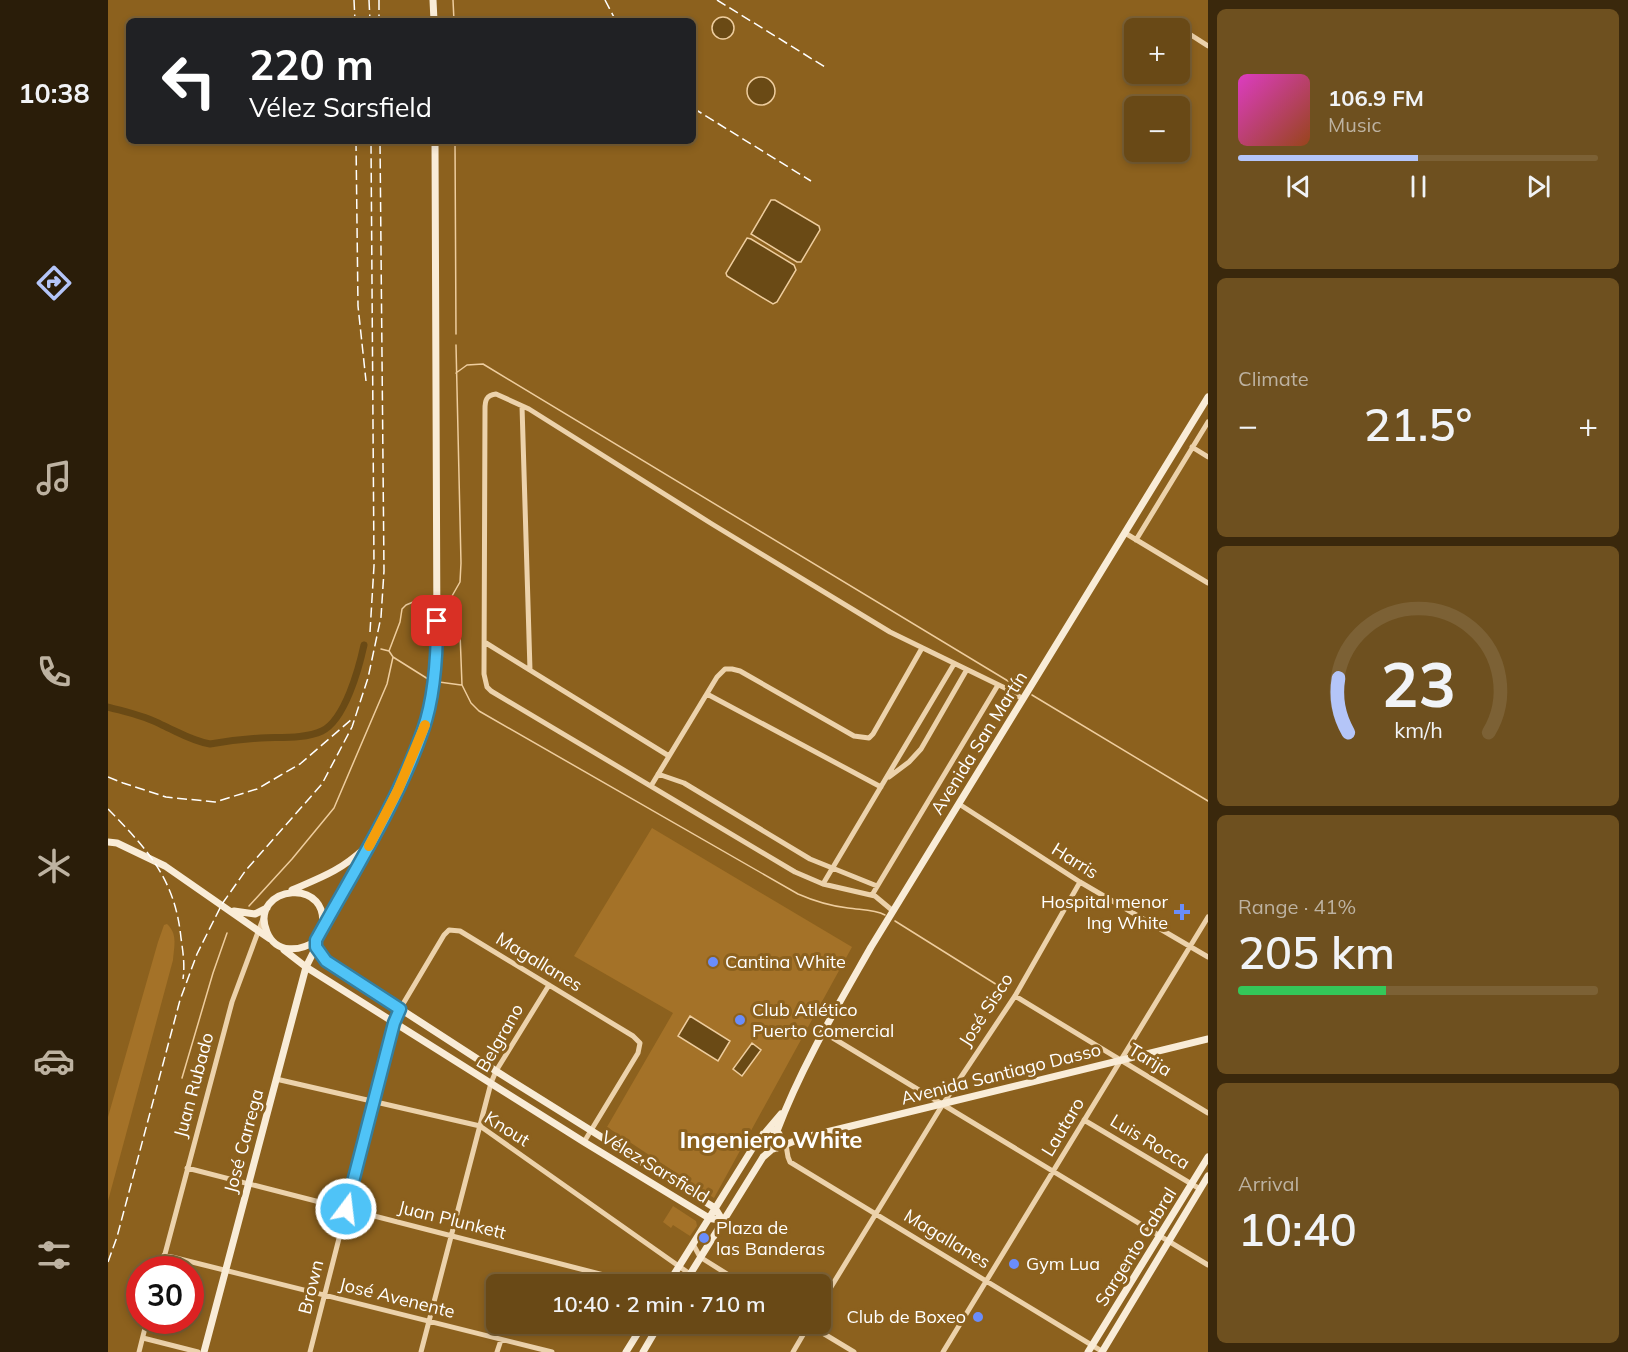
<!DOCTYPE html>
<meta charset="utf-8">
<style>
body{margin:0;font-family:Mulish,sans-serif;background:#6e501f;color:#f1f3f6;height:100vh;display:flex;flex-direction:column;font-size:22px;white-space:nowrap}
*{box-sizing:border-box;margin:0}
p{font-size:20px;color:#bdb2a1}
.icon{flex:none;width:33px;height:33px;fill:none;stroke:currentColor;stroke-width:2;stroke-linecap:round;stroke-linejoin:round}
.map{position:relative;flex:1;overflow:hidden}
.details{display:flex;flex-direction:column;gap:9px;padding:9px;background:#3a280c;width:420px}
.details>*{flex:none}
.banner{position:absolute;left:18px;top:18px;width:570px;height:126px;border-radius:9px;box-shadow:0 3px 9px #0003,0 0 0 2px #7c6135;background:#202124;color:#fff;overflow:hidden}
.controls{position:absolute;left:1016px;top:18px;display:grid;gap:12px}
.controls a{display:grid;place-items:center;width:66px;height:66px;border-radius:9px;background:#694916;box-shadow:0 3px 9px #0003,0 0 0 2px #7c6135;font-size:30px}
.speed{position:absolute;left:18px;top:1256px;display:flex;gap:12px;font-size:30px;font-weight:700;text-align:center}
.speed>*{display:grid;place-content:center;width:78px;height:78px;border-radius:50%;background:#694916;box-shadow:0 3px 9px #0003,0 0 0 2px #7c6135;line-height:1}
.speed .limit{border:9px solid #d22;background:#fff;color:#111}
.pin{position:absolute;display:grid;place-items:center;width:51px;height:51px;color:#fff;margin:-26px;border-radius:12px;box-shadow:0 3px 9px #0006}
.me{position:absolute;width:66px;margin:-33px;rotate:15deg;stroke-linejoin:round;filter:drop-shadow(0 0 4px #0008)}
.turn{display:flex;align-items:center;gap:21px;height:126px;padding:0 24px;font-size:27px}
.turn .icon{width:78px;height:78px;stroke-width:2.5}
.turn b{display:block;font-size:42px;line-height:51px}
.big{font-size:45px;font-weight:600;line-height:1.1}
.details .card{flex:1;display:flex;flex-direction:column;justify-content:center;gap:9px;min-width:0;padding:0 21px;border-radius:9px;background:#6e501f}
.details .dial{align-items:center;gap:0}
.dial svg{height:156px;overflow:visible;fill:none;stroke:#7c6135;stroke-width:7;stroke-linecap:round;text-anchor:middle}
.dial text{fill:#f1f3f6;stroke:none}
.song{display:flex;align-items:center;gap:18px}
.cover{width:72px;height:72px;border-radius:9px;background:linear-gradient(135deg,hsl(310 70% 55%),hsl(20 70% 35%))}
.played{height:6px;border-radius:3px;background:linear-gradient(90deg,#b4c5f8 50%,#7c6135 50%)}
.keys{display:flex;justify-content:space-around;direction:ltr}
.heat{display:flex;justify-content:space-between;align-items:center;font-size:33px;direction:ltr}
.charge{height:9px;border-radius:4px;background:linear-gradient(90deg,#34c759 41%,#7c6135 0)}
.trip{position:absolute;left:378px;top:1274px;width:345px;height:60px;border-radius:9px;background:#694916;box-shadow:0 3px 9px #0003,0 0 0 2px #7c6135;font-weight:600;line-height:60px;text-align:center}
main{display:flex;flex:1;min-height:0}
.menu{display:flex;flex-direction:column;width:108px;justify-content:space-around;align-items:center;background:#2a1d09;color:#bdb2a1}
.menu .icon{width:42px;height:42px}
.menu .on{color:#b4c5f8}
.menu b{font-size:27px;color:#f1f3f6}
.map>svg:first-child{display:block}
.green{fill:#a47228}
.water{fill:#6a4a15;stroke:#eecd9e;stroke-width:1.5}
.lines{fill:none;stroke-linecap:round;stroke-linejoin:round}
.stream{stroke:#eecd9e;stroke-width:1.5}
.canal{stroke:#6a4a15;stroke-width:7}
.street{stroke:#ecd2ab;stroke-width:5}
.secondary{stroke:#f9ecd7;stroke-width:7}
.rail{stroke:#fff;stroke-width:1.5;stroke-dasharray:10 4.5;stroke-linecap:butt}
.route-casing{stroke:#337fa1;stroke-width:15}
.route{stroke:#4fc3f7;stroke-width:10}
.slow{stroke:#f59e0b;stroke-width:10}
.poi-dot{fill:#6a8dfb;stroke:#8c611e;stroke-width:2}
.labels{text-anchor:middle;stroke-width:6;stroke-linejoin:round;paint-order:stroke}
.street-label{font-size:18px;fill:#fff;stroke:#8c611e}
.poi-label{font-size:18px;fill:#fff;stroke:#8c611e;text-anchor:start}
.district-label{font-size:24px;font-weight:bold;fill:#fff;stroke:#8c611e}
</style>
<main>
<nav class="menu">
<b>10:38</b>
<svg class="icon on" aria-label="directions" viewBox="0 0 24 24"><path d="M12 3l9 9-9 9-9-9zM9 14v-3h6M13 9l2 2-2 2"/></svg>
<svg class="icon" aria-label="music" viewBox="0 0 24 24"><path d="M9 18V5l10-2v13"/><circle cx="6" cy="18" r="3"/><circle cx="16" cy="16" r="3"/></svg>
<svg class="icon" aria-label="phone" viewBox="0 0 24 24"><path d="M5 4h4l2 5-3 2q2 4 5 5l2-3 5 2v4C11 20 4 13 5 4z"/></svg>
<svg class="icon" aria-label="climate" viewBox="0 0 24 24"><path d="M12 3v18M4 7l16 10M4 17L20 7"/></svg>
<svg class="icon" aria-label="car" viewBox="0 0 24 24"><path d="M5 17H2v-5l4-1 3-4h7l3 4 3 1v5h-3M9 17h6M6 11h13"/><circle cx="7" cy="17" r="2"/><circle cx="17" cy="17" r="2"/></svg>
<svg class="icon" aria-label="filters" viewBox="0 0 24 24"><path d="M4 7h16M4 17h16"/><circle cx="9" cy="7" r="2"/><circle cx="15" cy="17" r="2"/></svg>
</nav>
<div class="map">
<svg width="1100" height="1352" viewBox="0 0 1100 1352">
<rect width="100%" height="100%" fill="#8c611e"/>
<!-- green -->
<path class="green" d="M544,828L744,947L606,1198L499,1127L565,1013L466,956Z
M59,924C70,934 66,946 65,960L0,1201V1117L50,942L56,925Z
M565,1206L588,1221L589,1226L582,1236L565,1225L563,1228L555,1222Z"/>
<!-- water -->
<path class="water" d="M604 28a11 11 0 1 1 22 0a11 11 0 1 1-22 0Z
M639 91a14 14 0 1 1 28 0a14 14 0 1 1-28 0Z
M663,200H667L711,226L712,230L693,262H689L643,234Z
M639,238L643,239L686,265L688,270L669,302L665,304L619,276L618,273Z
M582,1016L622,1041L610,1061L570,1036Z
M644,1043L653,1050L634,1076L625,1069Z"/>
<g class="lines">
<!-- stream -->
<path class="stream" d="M345,0L346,21
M347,141L348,334
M348,373L359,365L375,364L905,684
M344,596L352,582L353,563L348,345
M344,597L351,607L354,685L363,703L371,711L690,894C706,901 722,906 740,908C753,910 766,909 777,915
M273,649L281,651L285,657L320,679
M281,651L292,622L294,609L298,605L310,600L323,598
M331,682L353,685
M924,695L1100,801
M141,906L184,859L226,808L279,684L285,657
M787,921L894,988
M74,1078L105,973L119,933"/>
<!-- canal -->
<path class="canal" d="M0,707C18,712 38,716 54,725C70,732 84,741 102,744C119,741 136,739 153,738C172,737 197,739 214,731C237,720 251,668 256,645"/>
<!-- street -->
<path class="street" d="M1072,28L1100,46
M414,406L422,670
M1084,447L1100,457
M1017,533L1100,583
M1028,540L1100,422
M378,643L561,756
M599,694L773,787
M550,774L576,783L702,859L769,886
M781,777L801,762L813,749L858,671
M543,786L609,677L617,669H624L632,671L746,736L761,738L765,734L814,648
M851,804L972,882L1100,957
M715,884L846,664
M764,895L890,685
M785,911L767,896L715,884L687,872L383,691L379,687L376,674L377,409C377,401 378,395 388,394L421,409L604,524L782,632L897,688L915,699
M907,996L1100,1113
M715,1032L1100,1265
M168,1079L372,1126L582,1274
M976,1120L1092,1189
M678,1145L680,1157L682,1162L995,1352
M79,1168L531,1284
M585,1244L592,1257L635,1284
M56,1255L444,1352
M53,1269L124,1002L156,916
M712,1305L835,1104L907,996L972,882
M698,1323L746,1352
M35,1338L90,1352
M31,1352L39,1320
M202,1352L286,1023L292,1009L336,935L341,930L352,931L525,1036L532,1043L530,1053L476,1142
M313,1352L383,1083L388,1071L441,985
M389,1352L393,1340
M685,1352L702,1323
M835,1352L1100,917"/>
<!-- secondary -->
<path class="secondary" d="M325,0L326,21
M0,842L9,843L57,866L162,939
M184,890C214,877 232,871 257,848
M126,911L147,914L159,908
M213,933C228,874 139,885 159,932C168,954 192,952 209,940C246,871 289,804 315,730C325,703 326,672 329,644L327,141
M209,947L215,957L223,964L388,1071L607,1208L615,1221
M176,950L198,967L476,1142L601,1218L615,1221
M669,1131C693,1067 729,1007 763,947L1100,397
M655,1134C650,1149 667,1156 673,1141L671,1134L665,1130
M669,1148L694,1138L1100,1039
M560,1284L646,1146L673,1114
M576,1284L655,1157L663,1150
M96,1352L198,967L209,945
M518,1352L536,1323
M535,1352L552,1323
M980,1352L1100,1157
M994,1352L1100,1176"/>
<!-- rail -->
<path class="rail" d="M246,0L247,21
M261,0L262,21
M271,0V21
M497,0L508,21
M609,0L717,67
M585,108L703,181
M248,141L250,306L258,381
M262,632L266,566L263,141
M0,777L15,783L58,797L107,802L149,789L192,764L244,719
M0,809C40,850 67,879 73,938C75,952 77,965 75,979
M0,1262L9,1237L72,1000L89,954L114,904L138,870L214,784L244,727L260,678L273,617L276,571L272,141"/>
</g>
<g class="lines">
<defs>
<path id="route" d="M238,1209L286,1023L292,1009L218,961L208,947V940C246,871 289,804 315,730C327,696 329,656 329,621"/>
</defs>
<!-- route casing -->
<use href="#route" class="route-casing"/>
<!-- route -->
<use href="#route" class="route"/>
<!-- slow -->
<path class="slow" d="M261,846L290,790L317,725"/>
</g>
<!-- markers -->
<g class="poi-dot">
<path d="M1071 903h6v6h6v6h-6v6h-6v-6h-6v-6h6z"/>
<circle cx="605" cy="962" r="6"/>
<circle cx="632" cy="1020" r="6"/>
<circle cx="596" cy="1238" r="6"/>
<circle cx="906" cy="1264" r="6"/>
<circle cx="870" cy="1317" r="6"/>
</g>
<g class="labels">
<!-- street labels -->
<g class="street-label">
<text transform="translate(871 743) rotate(-58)" y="6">Avenida San Martín</text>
<text transform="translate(967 861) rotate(32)" y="6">Harris</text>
<text transform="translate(431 962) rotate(31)" y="6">Magallanes</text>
<text transform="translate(878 1010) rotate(-57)" y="6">José Sisco</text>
<text transform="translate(392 1038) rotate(-60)" y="6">Belgrano</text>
<text transform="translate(1042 1060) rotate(31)" y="6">Tarija</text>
<text transform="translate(893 1074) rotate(-14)" y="6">Avenida Santiago Dasso</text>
<text transform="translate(86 1085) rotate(-75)" y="6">Juan Rubado</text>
<text transform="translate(955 1127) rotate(-59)" y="6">Lautaro</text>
<text transform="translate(399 1129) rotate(32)" y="6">Knout</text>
<text transform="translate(136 1141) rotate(-75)" y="6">José Carrega</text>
<text transform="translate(1042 1142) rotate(31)" y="6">Luis Rocca</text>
<text transform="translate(547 1167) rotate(31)" y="6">Vélez Sarsfield</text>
<text transform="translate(344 1220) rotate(14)" y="6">Juan Plunkett</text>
<text transform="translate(839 1239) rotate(31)" y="6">Magallanes</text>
<text transform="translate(1028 1247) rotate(-58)" y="6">Sargento Cabral</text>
<text transform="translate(203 1287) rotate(-76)" y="6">Brown</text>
<text transform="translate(289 1298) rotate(14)" y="6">José Avenente</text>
</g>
<!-- poi labels -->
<g class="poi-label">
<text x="1060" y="908" text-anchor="end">Hospital menor<tspan x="1060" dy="21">Ing White</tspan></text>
<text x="617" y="968">Cantina White</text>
<text x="644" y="1016">Club Atlético<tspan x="644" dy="21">Puerto Comercial</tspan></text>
<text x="608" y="1234">Plaza de<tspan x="608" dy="21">las Banderas</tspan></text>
<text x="918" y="1270">Gym Lua</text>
<text x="858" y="1323" text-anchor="end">Club de Boxeo</text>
</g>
<!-- district labels -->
<g class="district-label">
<text x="663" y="1148">Ingeniero White</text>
</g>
</g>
</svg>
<div class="controls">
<a>+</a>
<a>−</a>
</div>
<div class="speed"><div class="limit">30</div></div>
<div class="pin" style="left:329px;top:621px;background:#d93025"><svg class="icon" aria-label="arrive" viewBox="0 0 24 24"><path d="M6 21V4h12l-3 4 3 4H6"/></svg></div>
<svg class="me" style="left:238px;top:1209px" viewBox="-20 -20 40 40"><circle r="17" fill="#4fc3f7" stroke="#fff" stroke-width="3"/><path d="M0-11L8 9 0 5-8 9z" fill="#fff"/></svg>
<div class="trip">10:40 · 2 min · 710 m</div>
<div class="banner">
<div class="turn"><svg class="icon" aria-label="left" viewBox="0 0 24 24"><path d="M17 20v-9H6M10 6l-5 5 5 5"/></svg><div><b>220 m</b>Vélez Sarsfield</div></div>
</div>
</div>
<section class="details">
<div class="card">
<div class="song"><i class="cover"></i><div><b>106.9 FM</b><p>Music</p></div></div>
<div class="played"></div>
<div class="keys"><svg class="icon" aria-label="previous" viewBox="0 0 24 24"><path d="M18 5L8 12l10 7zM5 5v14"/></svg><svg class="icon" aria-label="pause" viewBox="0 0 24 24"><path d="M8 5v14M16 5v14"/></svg><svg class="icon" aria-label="next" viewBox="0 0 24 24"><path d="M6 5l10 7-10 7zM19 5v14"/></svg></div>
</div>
<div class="card"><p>Climate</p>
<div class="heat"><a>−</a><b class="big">21.5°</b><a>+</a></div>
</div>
<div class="card dial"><svg viewBox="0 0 100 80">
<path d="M14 69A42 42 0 1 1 86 69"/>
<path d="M14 69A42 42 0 0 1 9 41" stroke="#b4c5f8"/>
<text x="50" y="56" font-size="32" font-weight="700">23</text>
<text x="50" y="72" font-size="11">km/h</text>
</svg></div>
<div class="card"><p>Range · 41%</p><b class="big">205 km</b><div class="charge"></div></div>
<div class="card"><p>Arrival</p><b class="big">10:40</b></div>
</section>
</main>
